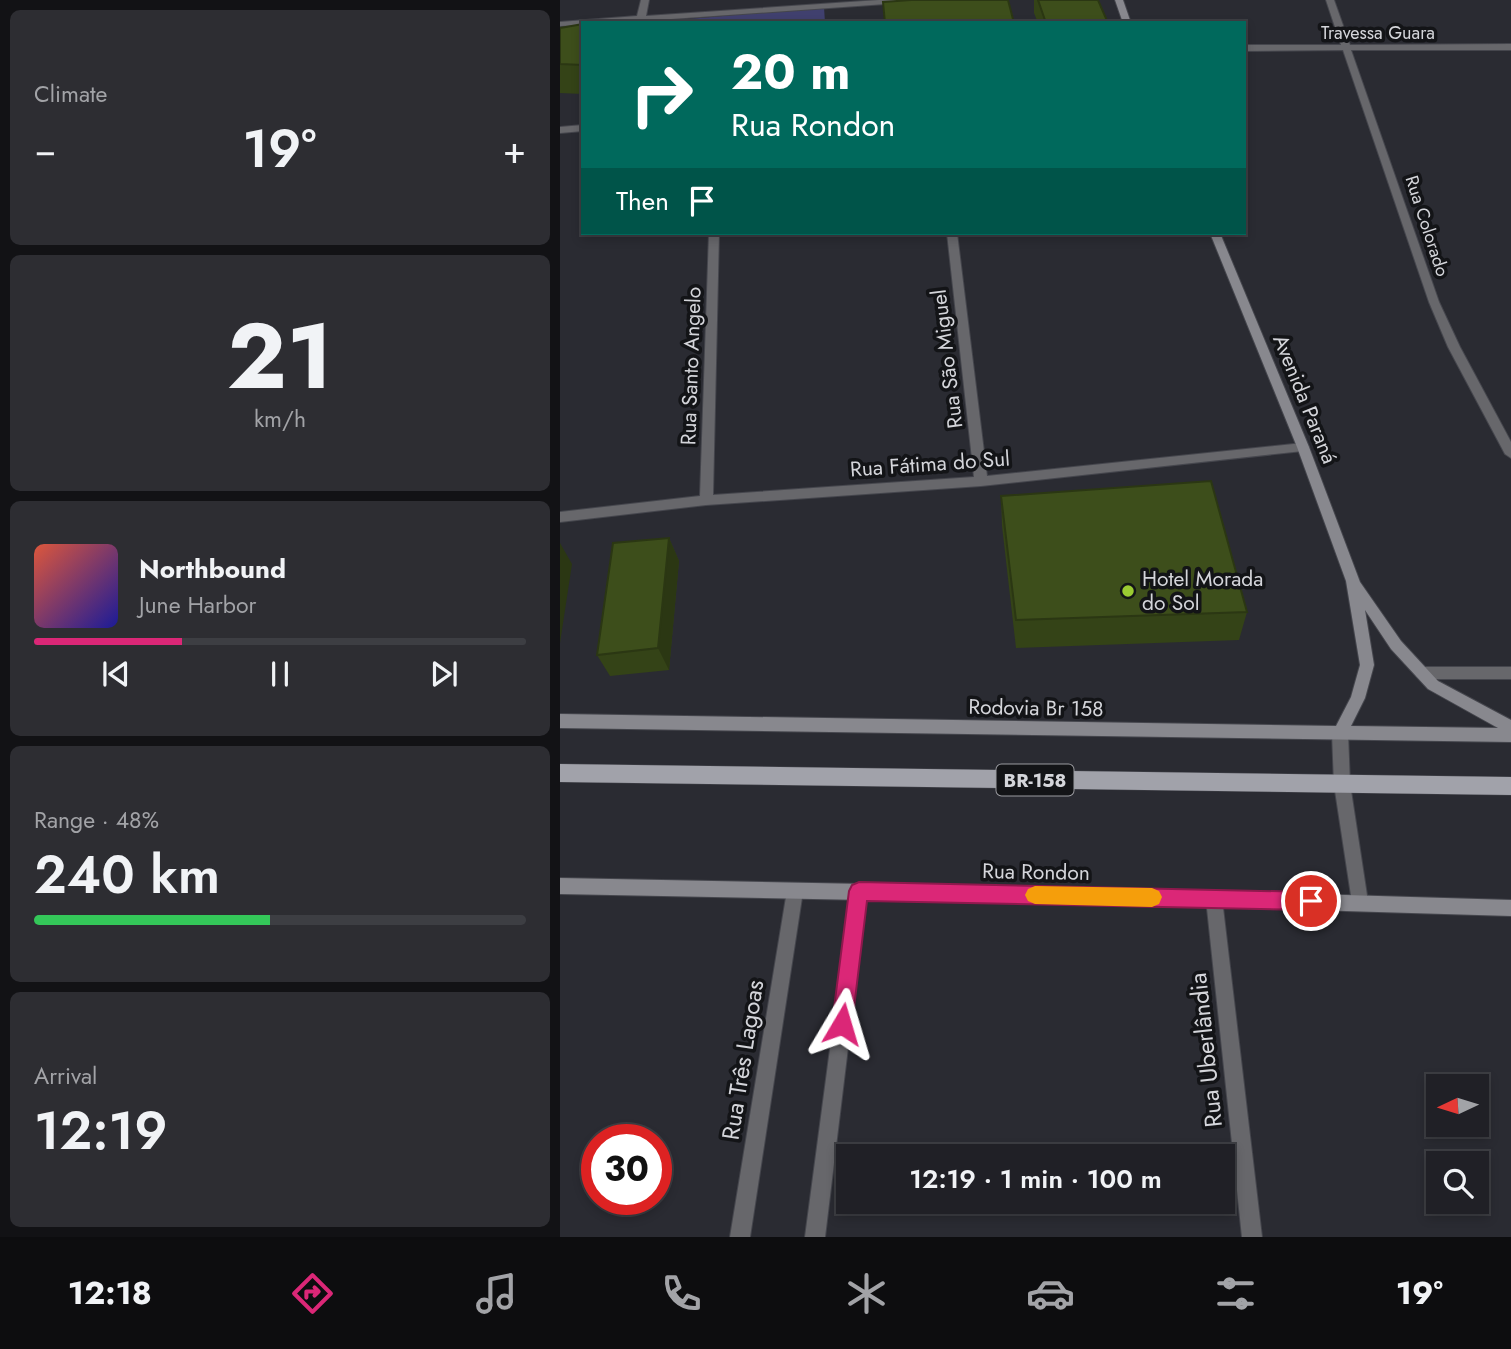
<!DOCTYPE html>
<meta charset="utf-8">
<style>
body{margin:0;font-family:Jost,sans-serif;background:#2d2d32;color:#f1f3f6;height:100vh;display:flex;flex-direction:column;font-size:26px;white-space:nowrap}
*{box-sizing:border-box;margin:0}
p{font-size:23px;color:#a2a3a7}
.icon{flex:none;width:38px;height:38px;fill:none;stroke:currentColor;stroke-width:2;stroke-linecap:round;stroke-linejoin:round}
.map{position:relative;flex:1;overflow:hidden}
.side{display:flex;flex-direction:column;gap:10px;padding:10px;background:#121215;width:560px}
.side>*{flex:none}
.hud{position:absolute;left:21px;top:21px;width:665px;height:214px;border-radius:0px;box-shadow:0 4px 10px #0003,0 0 0 2px #3d3e43;background:#00695c;color:#fff;overflow:hidden}
.needle{width:46px;rotate:266deg}
.buttons{position:absolute;left:866px;top:1074px;display:grid;gap:14px}
.buttons a{display:grid;place-items:center;width:63px;height:63px;border-radius:0px;background:#202026;box-shadow:0 4px 10px #0003,0 0 0 2px #3d3e43;font-size:35px}
.speed{position:absolute;left:21px;top:1124px;display:flex;gap:14px;font-size:35px;font-weight:700;text-align:center}
.speed>*{display:grid;place-content:center;width:91px;height:91px;border-radius:50%;background:#202026;box-shadow:0 4px 10px #0003,0 0 0 2px #3d3e43;line-height:1}
.speed .limit{border:10px solid #d22;background:#fff;color:#111}
.pin{position:absolute;display:grid;place-items:center;width:60px;height:60px;color:#fff;margin:-30px;border:4px solid #fff;border-radius:50%;box-shadow:0 2px 7px #0007}
.me{position:absolute;width:77px;margin:-38px;rotate:7deg;stroke-linejoin:round;filter:drop-shadow(0 0 5px #0008)}
.turn{display:flex;align-items:center;gap:24px;height:147px;padding:0 35px;font-size:32px}
.turn .icon{width:91px;height:91px;stroke-width:2.5}
.turn b{display:block;font-size:49px;line-height:60px}
.then{display:flex;align-items:center;height:66px;padding:0 35px;background:#0003;gap:14px;font-size:26px}
.big{font-size:52px;font-weight:600;line-height:1.1}
.side .widget{flex:1;display:flex;flex-direction:column;justify-content:center;gap:10px;min-width:0;padding:0 24px;border-radius:10px;background:#2d2d32}
.side .dial{align-items:center;gap:0}
.dial b{font-size:91px;line-height:1}
.song{display:flex;align-items:center;gap:21px}
.cover{width:84px;height:84px;border-radius:10px;background:linear-gradient(135deg,hsl(10 70% 55%),hsl(240 70% 35%))}
.played{height:7px;border-radius:4px;background:linear-gradient(90deg,#db2777 30%,#3d3e43 30%)}
.keys{display:flex;justify-content:space-around;direction:ltr}
.heat{display:flex;justify-content:space-between;align-items:center;font-size:38px;direction:ltr}
.charge{height:10px;border-radius:5px;background:linear-gradient(90deg,#34c759 48%,#3d3e43 0)}
.trip{position:absolute;left:276px;top:1144px;width:399px;height:70px;border-radius:0px;background:#202026;box-shadow:0 4px 10px #0003,0 0 0 2px #3d3e43;font-weight:600;line-height:70px;text-align:center}
.tab-bar{display:flex;height:112px;justify-content:space-around;align-items:center;background:#0d0d0f;color:#a2a3a7}
.tab-bar .icon{width:49px;height:49px}
.tab-bar .on{color:#db2777}
.tab-bar b{font-size:32px;color:#f1f3f6}
main{display:flex;flex:1;min-height:0}
.map>svg:first-child{display:block}
.green{fill:#40406e}
.lines{fill:none;stroke-linecap:round;stroke-linejoin:round}
.street-casing{stroke:#45464d;stroke-width:2}
.secondary-casing{stroke:#45464d;stroke-width:2}
.primary-casing{stroke:#45464d;stroke-width:1}
.street{fill:#67676b;fill-rule:evenodd}
.secondary{fill:#88888e;fill-rule:evenodd}
.primary{fill:#a1a2aa;fill-rule:evenodd}
.wall{fill:#344317}
.shaded-wall{fill:#2b3713}
.building{fill:#3d4e1b;stroke:#2b3713;stroke-width:2}
.route{fill:#db2777;stroke:#8e194d;stroke-width:2}
.slow{fill:#f59e0b}
.poi-dot{fill:#9bcb32;stroke:#131417;stroke-width:2.5}
.labels{text-anchor:middle;stroke-width:7;stroke-linejoin:round;paint-order:stroke}
.far-street-label{font-size:18px;fill:#d4d5da;stroke:#131417}
.shield{fill:#131417;stroke:#9a9ba0;stroke-width:2}
.shield-label{font-size:19px;font-weight:bold;fill:#d4d5da}
.street-label{font-size:21px;fill:#d4d5da;stroke:#131417}
.poi-label{font-size:21px;fill:#d4d5da;stroke:#131417;text-anchor:start}
.near-street-label{font-size:24px;fill:#d4d5da;stroke:#131417}
</style>
<main>
<section class="side">
<div class="widget"><p>Climate</p>
<div class="heat"><a>−</a><b class="big">19°</b><a>+</a></div>
</div>
<div class="widget dial"><b>21</b><p>km/h</p></div>
<div class="widget">
<div class="song"><i class="cover"></i><div><b>Northbound</b><p>June Harbor</p></div></div>
<div class="played"></div>
<div class="keys"><svg class="icon" aria-label="previous" viewBox="0 0 24 24"><path d="M18 5L8 12l10 7zM5 5v14"/></svg><svg class="icon" aria-label="pause" viewBox="0 0 24 24"><path d="M8 5v14M16 5v14"/></svg><svg class="icon" aria-label="next" viewBox="0 0 24 24"><path d="M6 5l10 7-10 7zM19 5v14"/></svg></div>
</div>
<div class="widget"><p>Range · 48%</p><b class="big">240 km</b><div class="charge"></div></div>
<div class="widget"><p>Arrival</p><b class="big">12:19</b></div>
</section>
<div class="map">
<svg width="951" height="1237" viewBox="0 0 951 1237">
<rect width="100%" height="100%" fill="#2a2b32"/>
<!-- green -->
<path class="green" d="M264,7L265,23H84Z"/>
<g class="lines">
<defs>
<path id="street" d="M81,0H89L86,16L319,0H358L354,2L54,23H23V25L0,26V22L77,16Z
M766,0H774L790,45L951,44V50H791L879,302L900,347L951,442V458L945,454L888,347L869,302L783,50L684,51V45H781Z
M23,125V131L0,133V127Z
M149,233H159L153,495L414,477L387,233H397L427,476L743,443L749,447L743,451L421,486L146,505L0,522V512L140,496Z
M862,667H951V679H862L857,677L855,673L857,669Z
M780,726L785,728L788,733L790,784L808,902L806,908L800,910L794,908L792,902L774,784L772,733L775,728Z
M235,883L241,885L243,891L190,1237H170L227,891L229,885Z
M299,883L305,885L307,891L265,1237H245L291,891L293,885Z
M654,891L660,893L662,899L702,1237H682L646,899L648,893Z"/>
<path id="secondary" d="M555,0H563L571,23H563Z
M650,233H660L749,447L800,582L841,641L878,681L951,720V742L0,728V714L776,726L791,697L800,665L786,581L737,447ZM805,610L831,649L868,689L938,728L791,726L805,698L814,665Z
M0,878L654,891L951,900V916L654,907L0,894Z"/>
<path id="primary" d="M0,764L951,777V795L0,782Z"/>
</defs>
<!-- street casing -->
<use href="#street" class="street-casing"/>
<!-- secondary casing -->
<use href="#secondary" class="secondary-casing"/>
<!-- primary casing -->
<use href="#primary" class="primary-casing"/>
<!-- street -->
<use href="#street" class="street"/>
<!-- secondary -->
<use href="#secondary" class="secondary"/>
<!-- primary -->
<use href="#primary" class="primary"/>
</g>
<!-- wall -->
<path class="wall" d="M474,0H538L548,23H478L474,13Z
M23,24V94L0,93V28Z
M441,496L687,612L679,640L456,648L442,526Z
M109,538L119,561L109,670L50,676L37,655Z"/>
<!-- shaded-wall -->
<path class="shaded-wall" d="M109,538L119,561L109,670L98,648Z
M0,543L12,564L0,643Z"/>
<!-- building -->
<path class="building" d="M351,0H448L454,23H325L323,2Z
M478,0H538L548,23H486Z
M23,24V65L0,64V28Z
M651,481L687,612L456,620L441,496Z
M109,538L98,648L37,655L53,543Z"/>
<!-- route -->
<path class="route" d="M299,882L751,892L758,895L761,901L758,908L751,910L307,901L292,1024L289,1032L282,1035L275,1032L272,1024L289,891L292,885Z"/>
<!-- slow -->
<path class="slow" d="M475,886L592,888L599,891L602,897L599,904L592,907L475,904L468,901L465,895L468,889Z"/>
<!-- markers -->
<circle class="poi-dot" cx="568" cy="591" r="7"/>
<g class="labels">
<!-- far-street labels -->
<g class="far-street-label">
<text x="818" y="39">Travessa Guara</text>
<text transform="translate(867 226) rotate(72)" y="6">Rua Colorado</text>
</g>
<!-- shield labels -->
<rect class="shield" x="436.5" y="764.5" width="77" height="31" rx="5"/>
<g class="shield-label">
<text x="475" y="787">BR-158</text>
</g>
<!-- street labels -->
<g class="street-label">
<text transform="translate(387 359) rotate(-97)" y="7">Rua São Miguel</text>
<text transform="translate(131 366) rotate(-88)" y="7">Rua Santo Angelo</text>
<text transform="translate(745 399) rotate(68)" y="7">Avenida Paraná</text>
<text transform="translate(370 464) rotate(-4)" y="7">Rua Fátima do Sul</text>
<text transform="translate(476 708) rotate(1)" y="7">Rodovia Br 158</text>
<text transform="translate(476 872) rotate(1)" y="7">Rua Rondon</text>
</g>
<!-- poi labels -->
<g class="poi-label">
<text x="582" y="586">Hotel Morada<tspan x="582" dy="24">do Sol</tspan></text>
</g>
<!-- near-street labels -->
<g class="near-street-label">
<text transform="translate(646 1050) rotate(-96)" y="8">Rua Uberlândia</text>
<text transform="translate(183 1060) rotate(-81)" y="8">Rua Três Lagoas</text>
</g>
</g>
</svg>
<div class="buttons">
<a><svg class="needle" viewBox="-14 -14 28 28"><path d="M0-13l5 13h-10z" fill="#e53935"/><path d="M0 13l5-13h-10z" fill="#a2a3a7"/></svg></a>
<a><svg class="icon" aria-label="search" viewBox="0 0 24 24"><circle cx="10" cy="10" r="6"/><path d="M15 15l6 6"/></svg></a>
</div>
<div class="speed"><div class="limit">30</div></div>
<div class="pin" style="left:751px;top:901px;background:#d93025"><svg class="icon" aria-label="arrive" viewBox="0 0 24 24"><path d="M6 21V4h12l-3 4 3 4H6"/></svg></div>
<svg class="me" style="left:282px;top:1024px" viewBox="-20 -20 40 40"><path d="M0-17L14 15 0 8-14 15z" fill="#db2777" stroke="#fff" stroke-width="4"/></svg>
<div class="trip">12:19 · 1 min · 100 m</div>
<div class="hud">
<div class="turn"><svg class="icon" aria-label="right" viewBox="0 0 24 24"><path d="M7 20v-9h11M14 6l5 5-5 5"/></svg><div><b>20 m</b>Rua Rondon</div></div>
<div class="then">Then<svg class="icon" aria-label="arrive" viewBox="0 0 24 24"><path d="M6 21V4h12l-3 4 3 4H6"/></svg></div>
</div>
</div>
</main>
<nav class="tab-bar">
<b>12:18</b>
<svg class="icon on" aria-label="directions" viewBox="0 0 24 24"><path d="M12 3l9 9-9 9-9-9zM9 14v-3h6M13 9l2 2-2 2"/></svg>
<svg class="icon" aria-label="music" viewBox="0 0 24 24"><path d="M9 18V5l10-2v13"/><circle cx="6" cy="18" r="3"/><circle cx="16" cy="16" r="3"/></svg>
<svg class="icon" aria-label="phone" viewBox="0 0 24 24"><path d="M5 4h4l2 5-3 2q2 4 5 5l2-3 5 2v4C11 20 4 13 5 4z"/></svg>
<svg class="icon" aria-label="climate" viewBox="0 0 24 24"><path d="M12 3v18M4 7l16 10M4 17L20 7"/></svg>
<svg class="icon" aria-label="car" viewBox="0 0 24 24"><path d="M5 17H2v-5l4-1 3-4h7l3 4 3 1v5h-3M9 17h6M6 11h13"/><circle cx="7" cy="17" r="2"/><circle cx="17" cy="17" r="2"/></svg>
<svg class="icon" aria-label="filters" viewBox="0 0 24 24"><path d="M4 7h16M4 17h16"/><circle cx="9" cy="7" r="2"/><circle cx="15" cy="17" r="2"/></svg>
<b>19°</b>
</nav>
